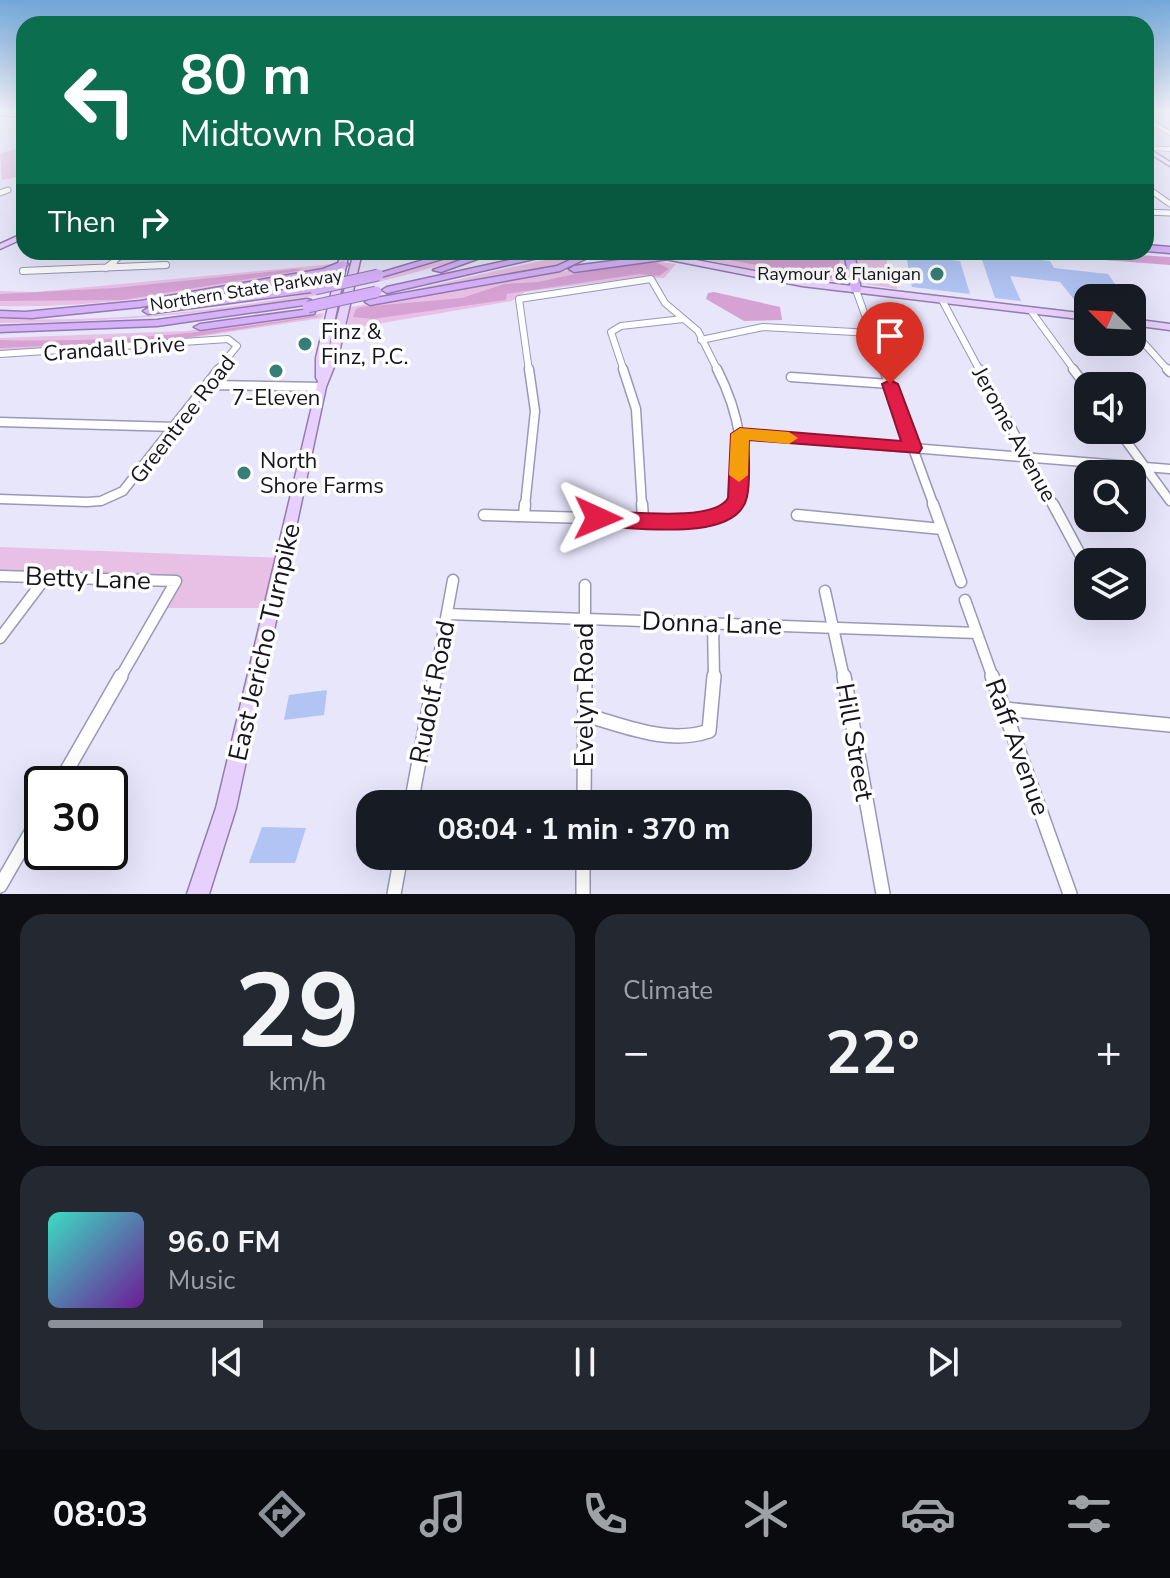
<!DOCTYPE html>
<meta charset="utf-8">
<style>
body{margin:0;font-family:"Nunito Sans",sans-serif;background:#242831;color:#f1f3f6;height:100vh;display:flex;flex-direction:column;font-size:30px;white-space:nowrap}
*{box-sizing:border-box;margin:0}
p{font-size:26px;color:#9ea1a6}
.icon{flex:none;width:44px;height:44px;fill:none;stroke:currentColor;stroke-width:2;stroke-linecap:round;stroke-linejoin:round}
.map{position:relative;height:894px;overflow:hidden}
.sheet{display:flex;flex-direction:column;gap:20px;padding:20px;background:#0d0f14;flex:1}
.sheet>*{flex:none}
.guide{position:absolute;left:16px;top:16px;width:1138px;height:244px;border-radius:24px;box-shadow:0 8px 32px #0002;background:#0b6e4f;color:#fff;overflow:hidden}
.needle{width:52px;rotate:294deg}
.fabs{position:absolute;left:1074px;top:284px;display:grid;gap:16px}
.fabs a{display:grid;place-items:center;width:72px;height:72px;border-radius:16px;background:#171b24;box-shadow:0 8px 32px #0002;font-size:40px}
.speed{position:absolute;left:24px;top:766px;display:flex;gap:16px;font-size:40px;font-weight:700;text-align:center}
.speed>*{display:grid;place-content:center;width:104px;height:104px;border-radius:50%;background:#171b24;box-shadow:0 8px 32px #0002;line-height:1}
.speed .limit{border:4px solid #111;border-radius:12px;background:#fff;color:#111}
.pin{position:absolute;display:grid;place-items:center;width:68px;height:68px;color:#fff;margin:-82px -34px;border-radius:50% 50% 50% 0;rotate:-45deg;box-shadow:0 0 8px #0007}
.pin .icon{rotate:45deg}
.me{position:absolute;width:88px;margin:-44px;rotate:91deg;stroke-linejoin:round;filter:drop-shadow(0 0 6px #0008)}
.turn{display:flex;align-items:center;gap:28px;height:168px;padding:0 32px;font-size:36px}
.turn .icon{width:104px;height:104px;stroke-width:2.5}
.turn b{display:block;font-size:56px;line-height:68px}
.then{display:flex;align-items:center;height:76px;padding:0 32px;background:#0003;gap:16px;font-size:30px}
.big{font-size:60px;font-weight:700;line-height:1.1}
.sheet .card{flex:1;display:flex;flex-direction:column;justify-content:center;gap:12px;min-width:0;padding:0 28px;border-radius:24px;background:#242831}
.sheet .dial{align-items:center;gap:0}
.dial b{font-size:104px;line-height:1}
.song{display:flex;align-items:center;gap:24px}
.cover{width:96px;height:96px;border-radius:12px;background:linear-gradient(135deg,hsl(170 70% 55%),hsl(280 70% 35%))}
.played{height:8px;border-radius:4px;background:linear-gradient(90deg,#8c9099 20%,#363941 20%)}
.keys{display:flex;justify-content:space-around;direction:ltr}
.heat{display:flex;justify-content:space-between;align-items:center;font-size:44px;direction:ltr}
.sheet .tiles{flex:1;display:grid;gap:20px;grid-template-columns:1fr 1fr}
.card:last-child{grid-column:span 2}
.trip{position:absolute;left:356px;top:790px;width:456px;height:80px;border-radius:24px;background:#171b24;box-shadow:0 8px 32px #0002;font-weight:700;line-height:80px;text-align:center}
.tabs{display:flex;height:128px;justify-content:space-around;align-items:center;background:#090b0e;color:#9ea1a6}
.tabs .icon{width:56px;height:56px}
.tabs .selected{color:#8c9099}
.tabs b{font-size:36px;color:#f1f3f6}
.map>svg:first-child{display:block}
.green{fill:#e8c0e6}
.forest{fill:#d5a2d3}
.building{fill:#b1c4f4}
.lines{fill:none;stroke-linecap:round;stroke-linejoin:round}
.street-far5-casing{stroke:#9a98b9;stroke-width:5}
.street-far4-casing{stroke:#9a98b9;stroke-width:7}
.street-far3-casing{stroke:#9a98b9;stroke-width:8}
.street-far2-casing{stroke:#9a98b9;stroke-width:11}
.street-far1-casing{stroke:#9a98b9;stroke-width:13}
.street-casing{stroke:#9a98b9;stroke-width:16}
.secondary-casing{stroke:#9a98b9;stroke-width:3}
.primary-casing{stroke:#937bad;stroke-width:3}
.highway-casing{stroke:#937bad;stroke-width:3}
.street-far5{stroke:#fff;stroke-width:4}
.street-far4{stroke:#fff;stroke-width:5}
.street-far3{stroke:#fff;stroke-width:6}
.street-far2{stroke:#fff;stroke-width:8}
.street-far1{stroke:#fff;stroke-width:10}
.street{stroke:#fff;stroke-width:13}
.secondary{fill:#f3e8fe;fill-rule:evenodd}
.primary{fill:#e7d1fc;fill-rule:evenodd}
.highway{fill:#d7b2fa;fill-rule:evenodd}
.highway-bridge-casing{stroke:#937bad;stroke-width:13;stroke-linecap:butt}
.highway-bridge{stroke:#d7b2fa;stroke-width:11}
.route{fill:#e11d48;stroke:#92132f;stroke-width:2}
.slow{fill:#f59e0b}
.poi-dot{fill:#377e78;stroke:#fff;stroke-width:3}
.labels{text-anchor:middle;stroke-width:7;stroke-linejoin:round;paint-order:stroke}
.far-poi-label{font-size:18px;fill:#15141f;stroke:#fff;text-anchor:end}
.far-street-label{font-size:18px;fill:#15141f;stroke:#fff}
.poi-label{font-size:22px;fill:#15141f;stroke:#fff;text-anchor:start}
.street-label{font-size:22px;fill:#15141f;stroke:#fff}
.near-street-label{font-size:26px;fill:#15141f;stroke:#fff}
</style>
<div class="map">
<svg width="1170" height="894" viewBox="0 0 1170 894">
<rect width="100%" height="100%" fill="#e7e6fb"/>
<!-- green -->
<path class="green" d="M24,146V176L2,180L0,154Z
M471,252H482C326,305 164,322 0,323V319C160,323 318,301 471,252Z
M580,252H590L567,264L412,290Z
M669,252H843L848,283L780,275Z
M853,252H886L889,284L897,285V289L858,283Z
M637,259L676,264L664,278L640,277L525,292L512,301L347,329L351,307Z
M333,264L331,268C220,287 113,309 0,306V291L36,292Z
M324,313L322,318L157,343L0,352V338L186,331Z
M0,547L283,558L271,608H161L176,582L0,576Z"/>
<!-- forest -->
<path class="forest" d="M684,252H750L806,260L813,258L815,252H840L839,276L830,278Z
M997,252H1091L1170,257V265Z
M631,262L658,263L669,269L659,276L640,274L507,294L506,300L498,301L373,319L353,317L356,309L361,307L462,298L504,284L538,282Z
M296,269L303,270L123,300L0,301V294L115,288Z
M714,292L780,307L782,320L744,321L706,299L708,293Z
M312,316H321L172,340L0,348V340C104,343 209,334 312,316Z"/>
<!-- building -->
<path class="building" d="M980,254L1050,261L1054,268L1108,274L1118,288L1111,287L1120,298H1088V309L1081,308L1060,282L1010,276L1021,301L995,298Z
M906,255L960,261L970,294L912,287Z
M327,690L324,715L284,720L289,695Z
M262,827L306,828L295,863H249Z"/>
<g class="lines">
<defs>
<path id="street-far5" d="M1146,119L1170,133
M1146,148L1170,149"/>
<path id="street-far4" d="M1146,187L1170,204
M0,193L8,190
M1146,212L1170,213
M111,264L125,252"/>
<path id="street-far3" d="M106,268L114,262
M23,271L166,265
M856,290L885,371
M942,300L980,371
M1031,311L1075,371
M1132,330L1169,371
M701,340L763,327L872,333
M0,354L228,339L237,346L217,371
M529,371L519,299L651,279L665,303L698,331L718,371
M624,371L611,332L621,326L683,319"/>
<path id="street-far2" d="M623,369L636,409L642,506
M717,369C737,408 752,464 732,506
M884,369L934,506
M979,369L1054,506
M1073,369L1088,389
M1167,369L1170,372
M791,377L890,384
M209,385L321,387
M0,422L176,427
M1118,430L1170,501
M740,434L1170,469
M0,499L87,502L101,501L123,491L219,369
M525,506L535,411L529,369"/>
<path id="street-far1" d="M642,504L643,519
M933,504L961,582
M1053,504L1088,569
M484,515L696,521L724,515L733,504
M797,515L942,529
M524,516L525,504
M0,576L176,581L120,678
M825,591L844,678
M965,600L993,678
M1108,606L1109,609
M447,614L977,633
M713,623L714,678
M0,638L46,577
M435,678L453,580
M585,678V585"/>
<path id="street" d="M844,676L883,894
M992,676L1070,894
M1004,709L1170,725
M585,715C626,726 667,745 709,731L714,676
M59,784L121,676
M411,804L435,676
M584,804L585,676
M583,856V894
M0,886L42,813
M394,894L401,856"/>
<path id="secondary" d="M0,113L24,115V117L0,115Z
M1146,147L1170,162V166L1146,151Z"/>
<path id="primary" d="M24,233V238L0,249V244Z
M341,252H349L326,361L354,252H362L338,357L326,387L236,808L209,894H187L216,808L318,381L316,378V358Z
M636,252H653L802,280L1088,314V320L802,286L640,254Z
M1132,319L1170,324V330L1132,325Z"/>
<path id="highway" d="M1146,245L1170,247V253L1146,251Z
M450,252H466L378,278L373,275Z
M483,252H497L441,272L433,270Z
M546,252H564L387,293L382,290L387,287Z
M587,252H600L560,271L370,305L365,302L370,299L557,266Z
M844,252H854L861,290L860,292H852L851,290Z
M666,254L671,257L669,259L574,272L569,269L574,266Z
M343,261L348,264L346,266L325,275L140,307L32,318L0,317V311L25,312L140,301L323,269Z
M315,286L320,289L319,291L148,314L143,311L148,308Z
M307,299L311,300V304L157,326L0,332V326L157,320Z
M310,309L315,312L314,314L200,330L194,327L200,324Z"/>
</defs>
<!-- street-far5 casing -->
<use href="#street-far5" class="street-far5-casing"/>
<!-- street-far4 casing -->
<use href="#street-far4" class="street-far4-casing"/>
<!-- street-far3 casing -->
<use href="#street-far3" class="street-far3-casing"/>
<!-- street-far2 casing -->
<use href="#street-far2" class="street-far2-casing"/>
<!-- street-far1 casing -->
<use href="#street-far1" class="street-far1-casing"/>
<!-- street casing -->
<use href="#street" class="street-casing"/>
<!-- secondary casing -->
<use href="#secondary" class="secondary-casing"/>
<!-- primary casing -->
<use href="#primary" class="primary-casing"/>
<!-- highway casing -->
<use href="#highway" class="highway-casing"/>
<!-- street-far5 -->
<use href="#street-far5" class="street-far5"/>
<!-- street-far4 -->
<use href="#street-far4" class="street-far4"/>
<!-- street-far3 -->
<use href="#street-far3" class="street-far3"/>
<!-- street-far2 -->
<use href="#street-far2" class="street-far2"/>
<!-- street-far1 -->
<use href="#street-far1" class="street-far1"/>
<!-- street -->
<use href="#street" class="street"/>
<!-- secondary -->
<use href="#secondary" class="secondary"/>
<!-- primary -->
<use href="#primary" class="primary"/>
<!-- highway -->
<use href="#highway" class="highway"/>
<defs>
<path id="highway-bridge" d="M315,289L378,275
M308,307L376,292"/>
</defs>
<!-- highway-bridge casing -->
<use href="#highway-bridge" class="highway-bridge-casing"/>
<!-- highway-bridge -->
<use href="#highway-bridge" class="highway-bridge"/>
</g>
<!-- sky -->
<linearGradient id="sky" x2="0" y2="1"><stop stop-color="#72a7d9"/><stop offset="0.47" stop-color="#f4f4fd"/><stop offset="1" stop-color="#f4f4fd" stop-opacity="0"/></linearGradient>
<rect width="1170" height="236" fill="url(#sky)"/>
<!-- route -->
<path class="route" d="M890,380L898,384L922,448L919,453L749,440C748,458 751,479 747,497C737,544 634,527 598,526L588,518L598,511C626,511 714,523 728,498L731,434L740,428L901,441L882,384Z"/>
<!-- slow -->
<path class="slow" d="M740,428L789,432L798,438L789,444L749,440L748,475L739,482L729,475L731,434Z"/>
<!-- markers -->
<g class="poi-dot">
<circle cx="937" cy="274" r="8"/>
<circle cx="305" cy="344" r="8"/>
<circle cx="276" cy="371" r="8"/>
<circle cx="244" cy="473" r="8"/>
</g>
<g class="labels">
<!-- far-poi labels -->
<g class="far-poi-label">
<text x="921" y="280">Raymour &amp; Flanigan</text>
</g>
<!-- far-street labels -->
<g class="far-street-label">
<text transform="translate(246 290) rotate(-9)" y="6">Northern State Parkway</text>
</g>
<!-- poi labels -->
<g class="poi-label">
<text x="321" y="339">Finz &amp;<tspan x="321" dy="25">Finz, P.C.</tspan></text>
<text x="276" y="405" text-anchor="middle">7-Eleven</text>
<text x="260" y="468">North<tspan x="260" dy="25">Shore Farms</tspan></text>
</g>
<!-- street labels -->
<g class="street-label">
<text transform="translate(114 348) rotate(-4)" y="8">Crandall Drive</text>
<text transform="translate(182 419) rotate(-52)" y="8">Greentree Road</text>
<text transform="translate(1015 434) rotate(61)" y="8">Jerome Avenue</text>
</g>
<!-- near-street labels -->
<g class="near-street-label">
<text transform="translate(88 578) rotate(2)" y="9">Betty Lane</text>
<text transform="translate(712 623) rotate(2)" y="9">Donna Lane</text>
<text transform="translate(264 642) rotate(-77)" y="9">East Jericho Turnpike</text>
<text transform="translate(432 692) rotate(-79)" y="9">Rudolf Road</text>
<text transform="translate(584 695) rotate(-90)" y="9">Evelyn Road</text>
<text transform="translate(855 742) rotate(80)" y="9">Hill Street</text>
<text transform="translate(1018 747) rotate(70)" y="9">Raff Avenue</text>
</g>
</g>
</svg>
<div class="fabs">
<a><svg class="needle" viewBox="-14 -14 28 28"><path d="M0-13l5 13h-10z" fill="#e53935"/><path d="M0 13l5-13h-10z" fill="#9ea1a6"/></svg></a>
<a><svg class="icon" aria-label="sound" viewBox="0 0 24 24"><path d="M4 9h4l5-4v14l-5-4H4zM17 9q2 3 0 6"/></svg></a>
<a><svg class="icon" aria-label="search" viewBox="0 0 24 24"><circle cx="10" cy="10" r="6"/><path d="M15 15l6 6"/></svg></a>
<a><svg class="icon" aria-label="layers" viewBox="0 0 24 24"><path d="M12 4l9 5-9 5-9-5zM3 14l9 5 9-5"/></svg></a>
</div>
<div class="speed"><div class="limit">30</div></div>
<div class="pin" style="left:890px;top:384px;background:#d93025"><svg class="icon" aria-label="arrive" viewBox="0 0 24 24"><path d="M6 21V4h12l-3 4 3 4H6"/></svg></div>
<svg class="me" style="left:598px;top:518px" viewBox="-20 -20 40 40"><path d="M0-17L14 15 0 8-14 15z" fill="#e11d48" stroke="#fff" stroke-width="4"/></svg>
<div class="trip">08:04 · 1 min · 370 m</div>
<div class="guide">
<div class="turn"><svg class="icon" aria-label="left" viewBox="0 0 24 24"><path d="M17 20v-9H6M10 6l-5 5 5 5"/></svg><div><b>80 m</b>Midtown Road</div></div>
<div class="then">Then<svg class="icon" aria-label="right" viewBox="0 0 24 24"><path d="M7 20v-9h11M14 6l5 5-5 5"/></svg></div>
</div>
</div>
<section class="sheet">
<div class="tiles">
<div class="card dial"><b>29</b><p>km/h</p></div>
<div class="card"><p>Climate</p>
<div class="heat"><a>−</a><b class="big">22°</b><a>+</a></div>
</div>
<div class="card">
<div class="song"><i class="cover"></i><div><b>96.0 FM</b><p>Music</p></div></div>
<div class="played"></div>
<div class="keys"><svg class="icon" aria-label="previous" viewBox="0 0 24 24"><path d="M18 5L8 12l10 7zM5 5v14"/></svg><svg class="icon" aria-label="pause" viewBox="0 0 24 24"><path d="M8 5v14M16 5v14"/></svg><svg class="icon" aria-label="next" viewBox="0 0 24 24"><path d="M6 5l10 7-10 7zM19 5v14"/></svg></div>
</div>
</div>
</section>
<nav class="tabs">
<b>08:03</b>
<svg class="icon selected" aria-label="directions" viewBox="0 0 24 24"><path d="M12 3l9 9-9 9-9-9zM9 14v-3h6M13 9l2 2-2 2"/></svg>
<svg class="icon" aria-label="music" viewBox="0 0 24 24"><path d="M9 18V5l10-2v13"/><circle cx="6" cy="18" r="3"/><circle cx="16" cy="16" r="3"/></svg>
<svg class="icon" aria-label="phone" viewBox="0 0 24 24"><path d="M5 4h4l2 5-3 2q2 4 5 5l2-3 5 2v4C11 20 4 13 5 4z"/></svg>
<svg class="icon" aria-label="climate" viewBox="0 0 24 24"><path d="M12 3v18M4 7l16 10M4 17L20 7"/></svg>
<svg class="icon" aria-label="car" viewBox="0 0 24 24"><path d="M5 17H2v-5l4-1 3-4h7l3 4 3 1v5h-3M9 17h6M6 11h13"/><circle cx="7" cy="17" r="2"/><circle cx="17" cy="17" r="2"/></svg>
<svg class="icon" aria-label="filters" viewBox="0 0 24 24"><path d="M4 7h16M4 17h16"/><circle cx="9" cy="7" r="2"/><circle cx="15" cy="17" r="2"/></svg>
</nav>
